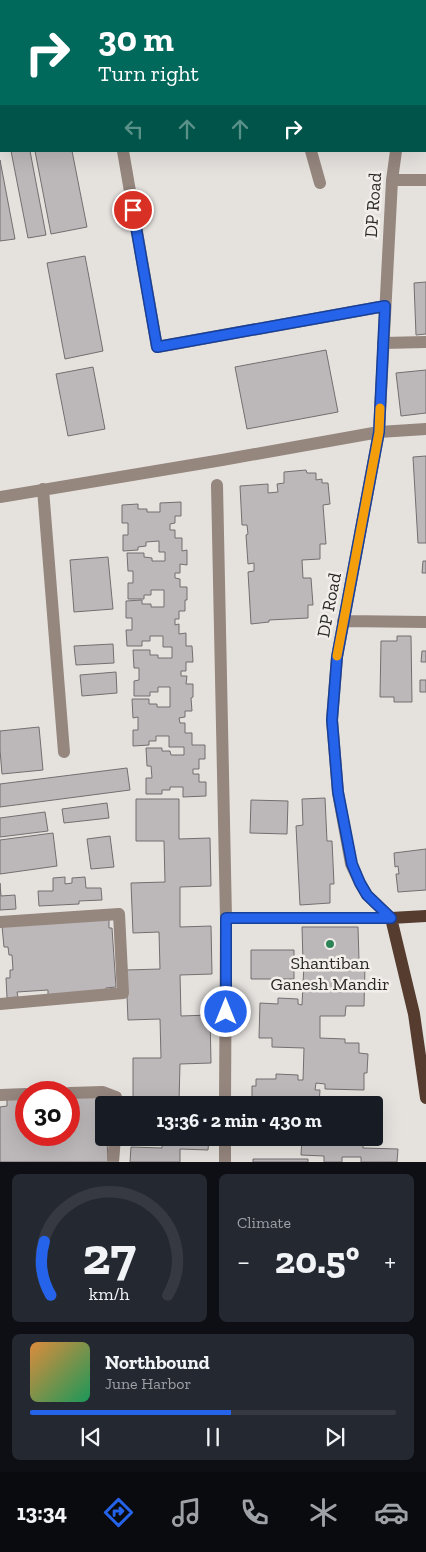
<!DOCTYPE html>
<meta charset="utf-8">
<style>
body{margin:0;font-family:"Zilla Slab",serif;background:#242831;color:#f1f3f6;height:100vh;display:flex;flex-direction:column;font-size:19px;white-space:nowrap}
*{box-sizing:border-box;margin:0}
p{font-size:16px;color:#9ea1a6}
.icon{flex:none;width:28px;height:28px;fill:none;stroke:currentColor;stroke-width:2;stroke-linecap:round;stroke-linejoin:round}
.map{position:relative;height:1162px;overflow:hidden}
.details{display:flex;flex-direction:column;gap:12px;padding:12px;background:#0d0f14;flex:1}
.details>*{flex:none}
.top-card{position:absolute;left:0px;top:0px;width:426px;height:152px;box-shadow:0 5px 20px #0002;background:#00695c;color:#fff;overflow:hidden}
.speed{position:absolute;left:15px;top:1081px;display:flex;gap:10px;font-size:25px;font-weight:700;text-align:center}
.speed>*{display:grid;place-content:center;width:65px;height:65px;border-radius:50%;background:#171b24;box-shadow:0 5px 20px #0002;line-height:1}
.speed .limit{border:8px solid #d22;background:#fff;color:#111}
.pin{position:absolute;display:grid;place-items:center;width:42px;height:42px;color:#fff;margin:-21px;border:2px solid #fff;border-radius:50%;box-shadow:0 1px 5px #0007}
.me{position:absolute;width:55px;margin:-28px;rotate:0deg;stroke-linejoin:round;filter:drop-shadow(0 0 4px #0008)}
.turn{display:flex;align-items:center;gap:18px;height:105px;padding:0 15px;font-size:22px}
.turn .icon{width:65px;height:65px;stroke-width:2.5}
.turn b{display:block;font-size:35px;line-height:42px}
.lanes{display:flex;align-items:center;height:48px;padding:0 15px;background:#0003;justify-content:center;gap:25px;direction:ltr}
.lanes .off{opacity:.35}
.big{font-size:38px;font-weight:700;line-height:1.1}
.details .tile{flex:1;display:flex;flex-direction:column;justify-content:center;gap:8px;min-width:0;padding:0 18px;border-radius:8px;background:#242831}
.details .dial{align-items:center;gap:0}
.dial svg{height:130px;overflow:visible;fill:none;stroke:#363941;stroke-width:7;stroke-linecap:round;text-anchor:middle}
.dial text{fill:#f1f3f6;stroke:none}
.song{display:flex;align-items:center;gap:15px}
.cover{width:60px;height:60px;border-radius:8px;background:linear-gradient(135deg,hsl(30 70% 55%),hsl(150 70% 35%))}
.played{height:5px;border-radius:2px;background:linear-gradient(90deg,#2563eb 55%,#363941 55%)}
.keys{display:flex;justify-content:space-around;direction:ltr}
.heat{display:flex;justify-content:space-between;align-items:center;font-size:28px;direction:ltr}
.details .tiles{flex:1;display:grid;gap:12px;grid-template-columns:1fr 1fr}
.tile:last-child{grid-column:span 2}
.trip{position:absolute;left:95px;top:1096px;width:288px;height:50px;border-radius:5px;background:#171b24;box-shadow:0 5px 20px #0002;font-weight:700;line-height:50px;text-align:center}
.tab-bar{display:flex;height:80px;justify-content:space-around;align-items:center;background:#090b0e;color:#9ea1a6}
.tab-bar .icon{width:35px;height:35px}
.tab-bar .selected{color:#2563eb}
.tab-bar b{font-size:22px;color:#f1f3f6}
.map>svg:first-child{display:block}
.building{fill:#bcb7b8;stroke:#736f70}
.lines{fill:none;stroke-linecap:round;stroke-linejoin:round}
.minor{stroke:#95867e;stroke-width:12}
.major{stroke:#553c2f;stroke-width:12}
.route-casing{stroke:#184099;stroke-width:12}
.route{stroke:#2563eb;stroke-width:9}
.slow{stroke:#f59e0b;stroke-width:9}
.poi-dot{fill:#2f8457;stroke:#f2efeb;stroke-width:2}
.labels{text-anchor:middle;stroke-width:5;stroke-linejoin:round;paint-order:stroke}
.street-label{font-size:18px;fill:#2a2927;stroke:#f2efeb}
.poi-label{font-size:18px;fill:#2a2927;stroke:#f2efeb}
</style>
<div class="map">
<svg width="426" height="1162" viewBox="0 0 426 1162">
<rect width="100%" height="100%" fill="#e5e2de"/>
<!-- building -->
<path class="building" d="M11,151H30L46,235L28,238Z
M35,151H72L87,227L51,234Z
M0,160L15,239L0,241Z
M85,256L103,351L65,359L47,263Z
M426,282V334L416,335L414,283Z
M326,350L338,412L247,429L235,367Z
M93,367L105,429L68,436L56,374Z
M426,370V413L401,416L396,373Z
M426,456V543H418L413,457Z
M306,470L307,473H316V480L322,479V483H328L330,504L323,505L326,544H320V559L302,560L303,578H311L313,605H308V618L269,620V622L251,624L248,572L254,571V563L248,564L246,535L248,534L247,525H242L240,486L268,484V493L278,492L277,484L284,483V472Z
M181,502V516H175V523L170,524V530H175V538H182V551L187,550V565L180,564V573H175V578L180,579V587H187V600H185V611H179V619H175V625L179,624V634L186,633V646H192L193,662H186V671H181V676H187L186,684H193V697L191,698L192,711H185V717L179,718L180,723H185V733H192V745H205V759H199V769H193V774H199V782H206V796L183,797V787H170V790H162V794H146V778H152L151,766H147L146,748H162V751H170L171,755H184V747H169V736H156V741H149V745L133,746V730H138V717L133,718L132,699H149V704H157V707H170V687H158V692H150V696H134V681L139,680V668H134L133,650H150V655H158V658H172V647H163V636H150V641H142V646H127L126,630H132V618H126V601L142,600V604H151V607H164V590H151V595H144V599H128V583H133V571H128L127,553H144V557L152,558V561H165V552H159V541L146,542V546L138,547V550L123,551V535H128V523H122V505L138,504V509H147V512H160V503Z
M108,557L113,609L74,612L70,560Z
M423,561H426V573H422Z
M397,636H411L412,702H394V697H380L381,641H397Z
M113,644L114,663L76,665L74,646Z
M422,651H426V662H421Z
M116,672L117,693L82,696L80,675Z
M420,680H426V692H420Z
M39,727L43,770L2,774L0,750V731Z
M127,768L130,790L0,807V784Z
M325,798L327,841H332L334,884H330V903L300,905L296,826L303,825L302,799Z
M136,799H179V839L210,838L211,886L180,887V927L211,926L212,974L180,975L181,1016L210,1015L211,1063L180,1064L179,1102L210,1104L209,1105H133V1058H161L160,1019L128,1020L126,970L160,969L159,932L133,933L131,883L165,882L164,841H136Z
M251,800L288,801L287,834L250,833Z
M107,803L109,818L64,823L62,809Z
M45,812L48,831L0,837V818Z
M53,833L57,866L0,874V840Z
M110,836L114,867L91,869L87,839Z
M426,849V890L398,892L396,874H399L398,866L395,867L394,853Z
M65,877V884L72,883V878L85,877L86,888H101L102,900L79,901V904L39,906L38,891H53V878Z
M0,883L1,896L15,895L16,909L0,910Z
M109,919V928H112L116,987L106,988V990L48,995V990L17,992L18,997L7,998L6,978H10V970H13L12,955H9L8,947H4L2,926Z
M302,927H358L359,960L303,961Z
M251,950H294V979H251Z
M322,962H345V966H365L364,1006H346L345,1016H320V1038L345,1039V1043H359V1053L368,1054L367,1073H364V1090L325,1089V1084L316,1083L315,1090H320L319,1105H252V1086H256V1079H276V1074L298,1075V1080H303L304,1048L272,1047V1038H259L260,1003L278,1004V998L298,999V1004L302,1005L304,964L321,965Z
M106,1096V1105H104V1138H107L108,1162H0V1107L7,1106V1099H26V1135H69V1098Z
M162,1138H209L208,1150L180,1149V1162H130L131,1147L162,1148Z
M302,1138H363V1148L398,1149L397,1162H361V1157H342V1162H324V1156L301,1155Z
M253,1159H308V1162H253Z"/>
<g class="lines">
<!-- minor -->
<path class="minor" d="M415,1V0
M425,1L426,0
M0,84H1
M425,96H426
M123,151L157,347L385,306
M311,151L320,183
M392,180H426
M383,343L426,342
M217,485L226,918L225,1105
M43,489L64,752
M0,497L222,460L379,432L426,429
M343,621L426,622
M226,918H391
M391,918L367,895L360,883L351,864L338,793L332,720L337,657L379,432L392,180L396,151
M0,922L119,914L123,993L0,1004
M69,1093L103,1092L116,1097L117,1105
M0,1095L26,1094
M113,1162L115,1138
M225,1162V1138"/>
<!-- major -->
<path class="major" d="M426,916L391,918L414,1014L426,1098"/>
</g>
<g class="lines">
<defs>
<path id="route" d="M133,210L157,347L385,306L379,432L337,657L332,720L338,792L352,864L360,883L367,895L391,918H226V1012"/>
</defs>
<!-- route casing -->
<use href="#route" class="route-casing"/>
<!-- route -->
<use href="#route" class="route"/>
<!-- slow -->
<path class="slow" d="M337,656L379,432L380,408"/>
</g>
<!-- markers -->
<circle class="poi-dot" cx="330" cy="944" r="5"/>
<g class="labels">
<!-- street labels -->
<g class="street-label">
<text transform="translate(373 205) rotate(-86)" y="6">DP Road</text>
<text transform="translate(329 605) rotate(-79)" y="6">DP Road</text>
</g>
<!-- poi labels -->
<g class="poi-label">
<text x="330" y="969">Shantiban<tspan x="330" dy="21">Ganesh Mandir</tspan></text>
</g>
</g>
</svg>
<div class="speed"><div class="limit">30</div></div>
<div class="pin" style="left:133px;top:210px;background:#d93025"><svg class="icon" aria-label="arrive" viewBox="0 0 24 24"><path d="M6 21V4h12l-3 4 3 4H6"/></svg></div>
<svg class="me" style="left:226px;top:1012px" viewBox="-20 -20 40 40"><circle r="17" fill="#2563eb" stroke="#fff" stroke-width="3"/><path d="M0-11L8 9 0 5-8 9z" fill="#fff"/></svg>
<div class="trip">13:36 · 2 min · 430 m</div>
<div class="top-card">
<div class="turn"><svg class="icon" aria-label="right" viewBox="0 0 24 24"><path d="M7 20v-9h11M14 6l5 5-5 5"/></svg><div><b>30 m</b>Turn right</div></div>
<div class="lanes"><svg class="icon off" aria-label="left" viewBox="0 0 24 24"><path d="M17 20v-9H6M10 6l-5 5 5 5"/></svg><svg class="icon off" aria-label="ahead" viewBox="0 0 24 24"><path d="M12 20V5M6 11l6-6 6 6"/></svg><svg class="icon off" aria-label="ahead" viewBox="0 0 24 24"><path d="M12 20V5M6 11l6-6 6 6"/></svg><svg class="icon" aria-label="right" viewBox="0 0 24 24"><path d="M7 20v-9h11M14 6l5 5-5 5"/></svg></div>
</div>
</div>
<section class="details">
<div class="tiles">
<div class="tile dial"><svg viewBox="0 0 100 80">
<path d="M14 69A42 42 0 1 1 86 69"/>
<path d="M14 69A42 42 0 0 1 10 36" stroke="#2563eb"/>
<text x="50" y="56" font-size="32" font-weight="700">27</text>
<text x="50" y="72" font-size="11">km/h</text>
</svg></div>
<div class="tile"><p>Climate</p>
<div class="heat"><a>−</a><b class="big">20.5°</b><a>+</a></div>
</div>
<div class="tile">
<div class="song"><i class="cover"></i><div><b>Northbound</b><p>June Harbor</p></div></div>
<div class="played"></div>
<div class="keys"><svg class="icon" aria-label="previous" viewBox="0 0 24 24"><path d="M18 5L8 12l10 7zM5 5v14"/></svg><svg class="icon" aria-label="pause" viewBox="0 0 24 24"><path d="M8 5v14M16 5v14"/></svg><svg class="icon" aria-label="next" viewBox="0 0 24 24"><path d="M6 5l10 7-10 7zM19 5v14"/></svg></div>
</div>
</div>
</section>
<nav class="tab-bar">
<b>13:34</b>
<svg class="icon selected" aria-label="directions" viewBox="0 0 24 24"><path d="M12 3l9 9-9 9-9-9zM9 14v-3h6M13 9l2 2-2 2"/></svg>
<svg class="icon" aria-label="music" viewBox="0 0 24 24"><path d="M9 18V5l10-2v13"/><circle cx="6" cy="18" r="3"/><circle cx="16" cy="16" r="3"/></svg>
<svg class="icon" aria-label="phone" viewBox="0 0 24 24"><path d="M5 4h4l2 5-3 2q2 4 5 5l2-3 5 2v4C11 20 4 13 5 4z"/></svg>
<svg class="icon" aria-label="climate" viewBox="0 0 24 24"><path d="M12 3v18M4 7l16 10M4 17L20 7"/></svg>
<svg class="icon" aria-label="car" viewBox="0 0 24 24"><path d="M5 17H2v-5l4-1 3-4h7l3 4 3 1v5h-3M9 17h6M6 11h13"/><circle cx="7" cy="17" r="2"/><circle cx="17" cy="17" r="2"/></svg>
</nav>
